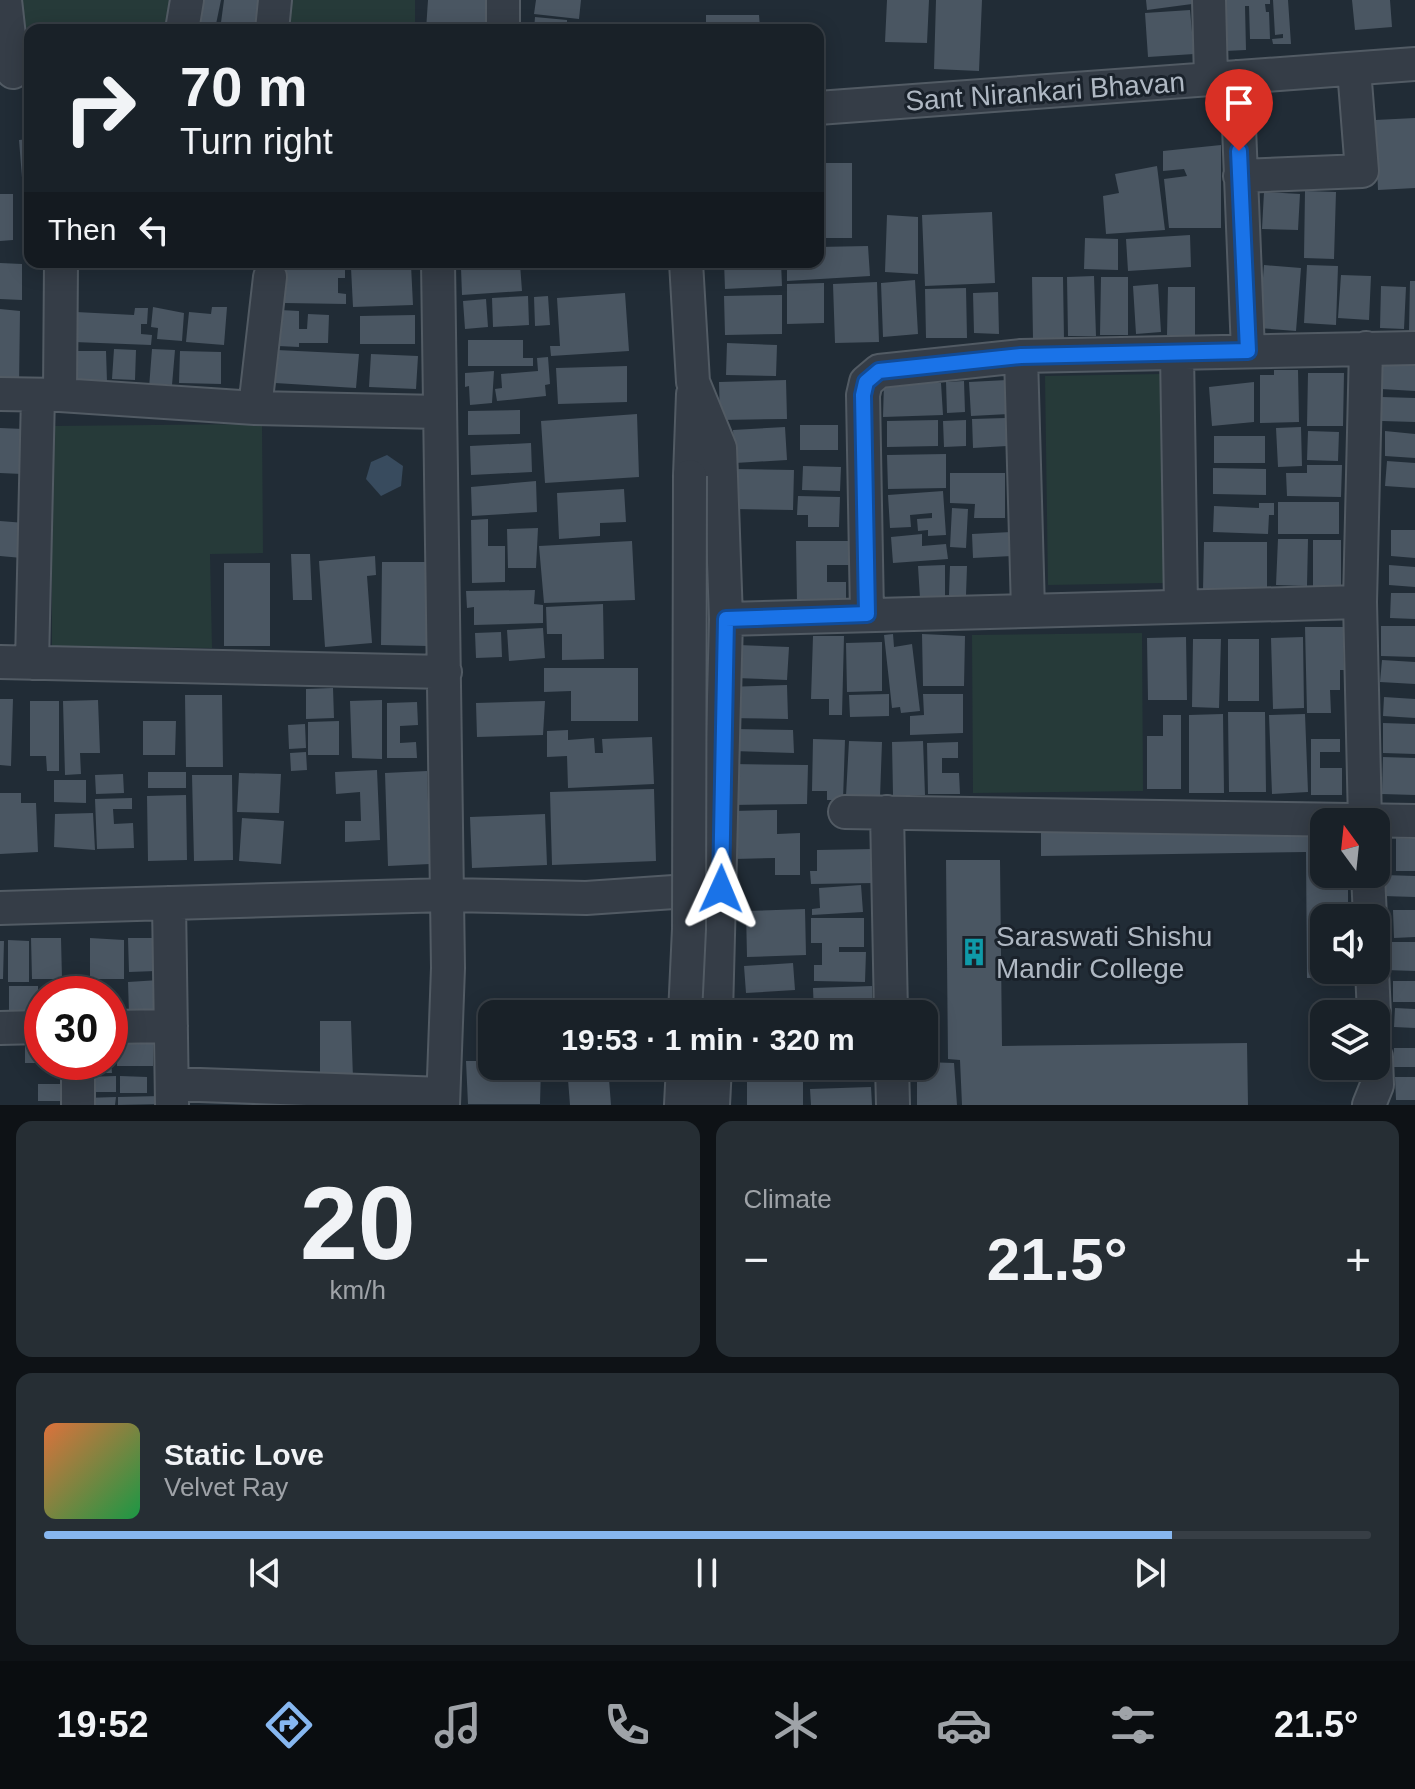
<!DOCTYPE html>
<meta charset="utf-8">
<style>
body{margin:0;font-family:Helvetica,sans-serif;background:#262e34;color:#f1f3f6;height:100vh;display:flex;flex-direction:column;font-size:30px;white-space:nowrap}
*{box-sizing:border-box;margin:0}
p{font-size:26px;color:#9fa3a8}
.icon{flex:none;width:44px;height:44px;fill:none;stroke:currentColor;stroke-width:2;stroke-linecap:round;stroke-linejoin:round}
.map{position:relative;height:1105px;overflow:hidden}
.sheet{display:flex;flex-direction:column;gap:16px;padding:16px;background:#0e1216;flex:1}
.sheet>*{flex:none}
.guide{position:absolute;left:24px;top:24px;width:800px;height:244px;border-radius:16px;box-shadow:0 4px 20px #0003,0 0 0 2px #373e45;background:#192128;color:#f1f3f6;overflow:hidden}
.needle{width:52px;rotate:345deg}
.fabs{position:absolute;left:1310px;top:808px;display:grid;gap:16px}
.fabs a{display:grid;place-items:center;width:80px;height:80px;border-radius:16px;background:#192128;box-shadow:0 4px 20px #0003,0 0 0 2px #373e45;font-size:40px}
.speed{position:absolute;left:24px;top:976px;display:flex;gap:16px;font-size:40px;font-weight:700;text-align:center}
.speed>*{display:grid;place-content:center;width:104px;height:104px;border-radius:50%;background:#192128;box-shadow:0 4px 20px #0003,0 0 0 2px #373e45;line-height:1}
.speed .limit{border:12px solid #d22;background:#fff;color:#111}
.pin{position:absolute;display:grid;place-items:center;width:68px;height:68px;color:#fff;margin:-82px -34px;border-radius:50% 50% 50% 0;rotate:-45deg;box-shadow:0 0 8px #0007}
.pin .icon{rotate:45deg}
.me{position:absolute;width:88px;margin:-44px;rotate:1deg;stroke-linejoin:round;filter:drop-shadow(0 0 6px #0008)}
.turn{display:flex;align-items:center;gap:28px;height:168px;padding:0 24px;font-size:36px}
.turn .icon{width:104px;height:104px;stroke-width:2.5}
.turn b{display:block;font-size:56px;line-height:68px}
.then{display:flex;align-items:center;height:76px;padding:0 24px;background:#0003;gap:16px;font-size:30px}
.big{font-size:60px;font-weight:800;line-height:1.1}
.sheet .card{flex:1;display:flex;flex-direction:column;justify-content:center;gap:12px;min-width:0;padding:0 28px;border-radius:16px;background:#262e34}
.sheet .dial{align-items:center;gap:0}
.dial b{font-size:104px;line-height:1}
.song{display:flex;align-items:center;gap:24px}
.cover{width:96px;height:96px;border-radius:12px;background:linear-gradient(135deg,hsl(20 70% 55%),hsl(140 70% 35%))}
.played{height:8px;border-radius:4px;background:linear-gradient(90deg,#87b7f0 85%,#373e45 85%)}
.keys{display:flex;justify-content:space-around;direction:ltr}
.heat{display:flex;justify-content:space-between;align-items:center;font-size:44px;direction:ltr}
.sheet .tiles{flex:1;display:grid;gap:16px;grid-template-columns:1fr 1fr}
.card:last-child{grid-column:span 2}
.trip{position:absolute;left:478px;top:1000px;width:460px;height:80px;border-radius:16px;background:#192128;box-shadow:0 4px 20px #0003,0 0 0 2px #373e45;font-weight:800;line-height:80px;text-align:center}
.menu{display:flex;height:128px;justify-content:space-around;align-items:center;background:#0a0d10;color:#9fa3a8}
.menu .icon{width:56px;height:56px}
.menu .selected{color:#87b7f0}
.menu b{font-size:36px;color:#f1f3f6}
.map>svg:first-child{display:block}
.green{fill:#263a39}
.water{fill:#384b5e}
.building{fill:#4a5662}
.lines{fill:none;stroke-linecap:round;stroke-linejoin:round}
.minor-casing{stroke:#525b64;stroke-width:36}
.minor{stroke:#353d47;stroke-width:32}
.minor-bridge-casing{stroke:#525b64;stroke-width:36;stroke-linecap:butt}
.minor-bridge{stroke:#353d47;stroke-width:32}
.route-casing{stroke:#114b97;stroke-width:20}
.route{stroke:#1a73e8;stroke-width:14}
.labels{text-anchor:middle;stroke-width:6;stroke-linejoin:round;paint-order:stroke}
.street-label{font-size:28px;fill:#afb8c3;stroke:#1a222b}
.poi-label{font-size:28px;fill:#afb8c3;stroke:#1a222b;text-anchor:start}
</style>
<div class="map">
<svg width="1415" height="1105" viewBox="0 0 1415 1105">
<rect width="100%" height="100%" fill="#212c36"/>
<!-- green -->
<path class="green" d="M0,0H179L177,30H30V41L0,43Z
M269,0H415V30H266Z
M1160,374L1164,583L1048,585L1045,376Z
M262,424L263,553L210,554L212,648L52,646V426Z
M1142,633L1143,791L973,793L972,635Z"/>
<!-- water -->
<path class="water" d="M387,455L403,466L401,486L381,496L366,479L371,462Z"/>
<!-- building -->
<path class="building" d="M197,0H221L215,29L192,24Z
M224,0H259L256,30H220Z
M428,0H488L486,30H426Z
M536,0H581L579,19L534,14Z
M887,0H929L927,43L885,42Z
M936,0H982L979,71L934,69Z
M1146,0H1192V4L1147,10Z
M1223,0H1270V4H1265L1266,12H1269L1270,39H1250L1249,6H1245L1246,50L1225,51Z
M1273,0H1288L1291,44H1273L1272,39L1283,38V34L1275,35Z
M1352,0H1390L1392,27L1355,30Z
M1190,10L1194,54L1148,57L1145,13Z
M706,15H759L760,28L706,30Z
M535,17L567,20V30H534Z
M1415,118V188L1378,190L1375,120Z
M30,139V190H23L19,140Z
M1221,145V228H1169L1164,179L1187,176L1184,169L1163,171V151Z
M818,163H852V238H818Z
M1157,166L1165,230L1106,234L1103,196L1119,193L1115,174Z
M1305,191L1336,192L1334,259L1304,258Z
M1264,192L1300,194L1298,230L1262,229Z
M0,194H13V240L0,241Z
M992,212L995,283L925,286L922,215Z
M887,215L918,217V274L885,272Z
M1190,235L1191,267L1128,271L1126,239Z
M1085,238L1118,239V270L1084,269Z
M868,246L870,276L787,281V262H818V247Z
M724,262H781L782,286L725,289Z
M0,263L22,264V300L0,299Z
M520,264L522,291L462,295L461,268Z
M411,265L413,305L353,307L351,268Z
M1264,265L1301,268L1296,331L1259,328Z
M1307,265L1338,266L1336,325L1304,323Z
M285,266L345,267V278H338V293L346,294V304L285,303Z
M1341,275L1371,276L1369,320L1338,318Z
M1094,276L1096,336H1068L1067,277Z
M1032,277H1063L1064,340H1033Z
M1101,277H1128V335H1100Z
M915,280L918,334L883,337L881,283Z
M1410,281H1415V331H1409Z
M877,282L879,342L835,343L833,284Z
M824,283V323L787,324V284Z
M1158,284L1161,332L1136,334L1133,286Z
M1381,286L1406,287L1404,329L1380,328Z
M1168,287H1195V335H1167Z
M966,288L967,338H926L925,289Z
M998,292L999,334L974,333L973,293Z
M625,293L629,351L551,356L550,346H560L557,298Z
M782,295V334L725,335L724,296Z
M528,296L529,325L493,327L492,298Z
M548,296L550,325L535,326L534,297Z
M486,299L488,327L465,329L463,301Z
M153,307L184,313L182,341L157,339L158,328L151,327Z
M212,307H227L224,345L186,342L189,312L211,314Z
M135,308H148L147,324H141V334L152,335L151,345L74,342L76,312L134,315Z
M0,309L20,311L19,386L0,385Z
M280,310L299,311V329H307L308,314L329,315L328,343H299V347L278,346Z
M415,315V344H360V316Z
M468,340H523V358H533V366H468Z
M727,343L777,345L776,376L726,375Z
M114,349L136,350L135,380L112,379Z
M152,349L175,350L172,385L160,384L159,389L149,388Z
M277,350L359,354L356,388L275,383Z
M72,351H106L107,382H72Z
M180,351L221,352V384L179,383Z
M371,354L418,356L416,389L369,387Z
M548,357L550,384L545,385L546,396L497,401L495,389L502,388L501,374L538,371L537,358Z
M1415,363V391L1381,389L1382,365Z
M627,366V402L558,404L556,368Z
M1274,370H1298L1299,422L1260,423V375H1274Z
M494,371L492,403L470,405L469,386L465,387V373Z
M1308,373H1344L1343,426H1307Z
M786,380L787,419L720,420L719,382Z
M1007,380L1009,414L971,416L969,382Z
M964,381L965,412L947,413L946,382Z
M1254,382V422L1212,426L1209,387Z
M884,383H941L943,415L883,417Z
M1382,397L1415,398V422L1382,421Z
M520,410V434L468,435V411Z
M637,414L639,477L545,483L541,421Z
M1006,418L1007,446L973,448L972,419Z
M938,420V446L887,447V421Z
M966,420V446L944,447L943,421Z
M800,425H838V450H800Z
M785,427L787,460L735,463L733,430Z
M1301,427L1302,466L1278,467L1276,428Z
M0,428L24,429L22,474L0,473Z
M1308,431L1339,432L1338,461L1307,460Z
M1385,431L1415,434V458L1385,456Z
M1214,436H1265V463H1214Z
M531,443L532,472L471,475L470,446Z
M946,454V488L888,489L887,455Z
M1387,461L1415,463V488L1385,486Z
M1307,465H1342L1341,497L1287,496L1286,473H1307Z
M803,466L841,467L840,491L802,490Z
M1213,468L1266,469V495L1213,494Z
M733,469L794,470L793,510L733,509Z
M950,473H1005V518H974L975,504L950,503Z
M536,481L537,512L472,516L471,487Z
M624,489L626,522L600,523V536L559,539L557,493Z
M943,491L946,535L928,536V530L918,531L917,519L932,518V513L910,515L911,527L890,528L888,495Z
M798,496L840,497L839,527H808V515H797Z
M1278,502H1339V534H1278Z
M1259,503H1274V515H1269L1268,534L1213,532L1214,506L1259,508Z
M952,508L968,509L966,548L950,547Z
M488,519V546H505V582L472,583L471,520Z
M0,521L25,523L22,558L0,556Z
M538,528L536,568H508L507,529Z
M1391,530H1415V558L1391,556Z
M1011,532L1012,556L973,558L972,534Z
M922,534V546L946,544L948,559L893,563L891,537Z
M1278,539H1308L1307,586L1276,585Z
M1313,540H1341V589H1313Z
M632,541L635,600L544,603L539,546Z
M796,541H850V565H827V582H846V602L797,603Z
M1204,542H1267V591L1203,590Z
M291,554H310L312,600H293Z
M375,556L376,575L367,576L372,643L325,647L319,561Z
M382,562H429L428,646L381,645Z
M224,563H270V646H224Z
M945,565V597L920,598L918,566Z
M1389,565L1415,567V587L1389,585Z
M950,566H967L966,595H949Z
M535,590L534,604L543,605V623L474,625V607L467,608L466,591Z
M1391,593H1415V619L1390,618Z
M603,604L604,659L562,660V634H547L546,607Z
M1381,626H1415V657L1381,656Z
M1305,627H1343L1344,670H1340V690H1330L1331,713H1307Z
M543,628L545,658L509,661L507,630Z
M501,632L502,657L476,658L475,633Z
M893,634L894,647L912,644L920,711L901,713L900,707L892,708L884,635Z
M922,634L965,636L964,686H923Z
M813,636H844L842,715H829V699H811Z
M1186,637L1187,700H1148L1147,638Z
M1303,637L1304,708L1273,709L1271,638Z
M1193,639H1221L1219,708L1192,707Z
M1228,639H1259V701H1228Z
M882,642V691L847,692L846,643Z
M738,645L789,647L787,680L736,678Z
M1382,660L1415,662V684L1380,682Z
M544,668H638V721H571V691L544,692Z
M787,685L788,719L726,718V687Z
M333,688L334,718L306,719V689Z
M889,694V716L850,717L849,695Z
M923,694H963V733L910,735V716L924,715Z
M185,695H222L223,767H186Z
M1384,697L1415,699V718L1383,716Z
M0,699H13L11,766L0,765Z
M98,700L100,753H80L81,774L65,775L63,701Z
M382,700V759L352,758L350,701Z
M30,701H59V771H47L46,756H30Z
M545,701L543,735L477,737L476,703Z
M417,702L418,725L400,726V743L416,742L417,758H387V703Z
M1228,712H1265L1266,792H1229Z
M1223,714L1224,793H1189V715Z
M1305,714L1308,792L1272,794L1269,715Z
M1163,715H1181V789H1147V736H1163Z
M143,721H176L175,755H143Z
M339,721V755H308V722Z
M1383,723L1415,724V754L1383,753Z
M305,724L306,748L289,749L288,725Z
M733,729L793,730L794,753L733,751Z
M568,730V740L594,738L595,753H603L602,739L652,737L654,784L568,788L567,756L547,757V731Z
M813,739L845,740L843,800H827V791H812Z
M1311,739H1340V752H1320V768H1342V795H1311Z
M849,741L882,742L880,798L846,796Z
M923,741L925,795H893L892,742Z
M958,742V758H942V773H959L960,794H928L927,743Z
M306,752L307,770L291,771L290,753Z
M1383,757L1415,758V795L1382,794Z
M732,764L808,765L807,804L732,805Z
M377,770L380,840L345,842V821H361L360,792L336,794L335,772Z
M427,771L430,864L388,866L385,773Z
M148,772H186V788H148Z
M239,773L281,774L279,813L237,812Z
M123,774L124,793L96,794L95,775Z
M192,775H232L233,860L194,861Z
M54,780H86V803L54,802Z
M654,789L656,861L552,865L550,792Z
M0,793H21V803H36L38,852L0,854Z
M186,795L187,860L148,861L147,796Z
M132,798V809H113L114,824L133,823L134,848L97,849L95,799Z
M777,810V834L800,833V875H775V858L734,859L733,811Z
M93,813L95,850L54,847L55,814Z
M545,814L547,865L472,868L470,817Z
M242,818L284,821L281,864L239,861Z
M1324,825V874H1348V918H1324V970H1349V977L1307,978L1306,852L1041,856V829Z
M1396,838L1415,839V871H1396Z
M874,849V883L811,884L810,871H817V850Z
M946,860H1000L1002,1046L1247,1043L1248,1105H962L960,1060L948,1059Z
M1384,875L1415,876V897L1383,896Z
M861,885L863,912L812,915V909L820,908L819,888Z
M805,909L806,955L747,957L746,911Z
M1393,910H1415V937L1394,938Z
M811,918H864V947H839V952H866L865,982L814,981V965H822V943H811Z
M31,938H61L62,979H32Z
M90,938L124,940V979H90Z
M128,938H156V971L129,972Z
M8,940L29,941V982H8Z
M0,941H4L3,979H0Z
M1386,942H1415V971L1386,970Z
M793,963L795,990L746,993L744,966Z
M159,980L160,1013L129,1014L128,982Z
M1393,981H1415V1002H1393Z
M48,984H102V994H48Z
M9,986H38V1012H9Z
M872,986L873,1014H814L813,988Z
M537,1000H607L608,1014H537Z
M798,1000V1014H745V1001Z
M1395,1008L1415,1009V1028L1394,1027Z
M320,1021H351L353,1078H320Z
M118,1033H153V1066H117Z
M25,1035H42V1063H25Z
M1394,1048H1415V1067H1393Z
M466,1061H492V1066H541L540,1104H468Z
M83,1062H111L112,1073H84Z
M924,1062L954,1063L957,1105H917V1066H924Z
M593,1066H608L611,1105H570L567,1067Z
M747,1066H803V1105H747Z
M812,1066H863L864,1077L812,1078Z
M116,1076V1092H84V1077Z
M120,1076L147,1077V1093H120Z
M1395,1077H1415V1100H1396Z
M38,1084H67V1101H38Z
M871,1087L872,1105H811L810,1089Z
M161,1096V1104L118,1105V1097Z
M116,1097L115,1105H85L84,1098Z"/>
<g class="lines">
<defs>
<path id="minor" d="M5,0L13,72
M1209,0L1211,79
M182,30L187,0
M272,30L275,0
M503,30V0
M1237,77L1248,351
M818,108L1415,64
M1240,176L1362,171L1354,69
M438,262L448,968L443,1105
M686,262L693,382L720,448L726,619L716,1014
M1177,353L1181,606
M1021,356L1028,610
M0,394L60,395L255,408L440,412
M60,395L61,262
M255,408L270,277
M690,476L693,394
M867,614L863,395L866,382L879,371L1021,356L1415,348
M726,619L1360,602
M0,662L445,672
M32,663L38,395
M845,812L1415,821
M887,812L891,1014
M1365,822L1360,602L1366,348
M1368,874L1370,918
M169,903L172,1104
M0,908L447,895L586,898L718,889
M1372,970L1374,1014
M110,1027L171,1026
M0,1028L42,1027
M78,1062V1105
M892,1066L893,1105
M172,1084L443,1094
M681,1105L683,1066
M713,1105L715,1066
M1369,1105L1377,1085L1376,1057"/>
</defs>
<!-- minor casing -->
<use href="#minor" class="minor-casing"/>
<!-- minor -->
<use href="#minor" class="minor"/>
<defs>
<path id="minor-bridge" d="M685,1014L689,929L690,476"/>
</defs>
<!-- minor-bridge casing -->
<use href="#minor-bridge" class="minor-bridge-casing"/>
<!-- minor-bridge -->
<use href="#minor-bridge" class="minor-bridge"/>
</g>
<g class="lines">
<defs>
<path id="route" d="M721,889L726,619L867,614L863,395L866,382L879,371L1021,356L1248,351L1239,151"/>
</defs>
<!-- route casing -->
<use href="#route" class="route-casing"/>
<!-- route -->
<use href="#route" class="route"/>
</g>
<!-- icons -->
<defs>
<symbol id="building-bare" viewBox="-9 -9 18 18"><path d="M-4-6H4V6H1V3H-1V6H-4ZM-2.5-4.3h1.7v1.8h-1.7ZM.8-4.3h1.7v1.8H.8ZM-2.5-1h1.7V.8h-1.7ZM.8-1h1.7V.8H.8Z" fill="#0f9aa8" stroke="#1a222b" stroke-width="2.5" paint-order="stroke"/></symbol>
</defs>
<g fill-rule="evenodd">
<use href="#building-bare" x="954" y="932" width="40" height="40"/>
</g>
<g class="labels">
<!-- street labels -->
<g class="street-label">
<text transform="translate(1045 91) rotate(-4)" y="10">Sant Nirankari Bhavan</text>
</g>
<!-- poi labels -->
<g class="poi-label">
<text x="996" y="946">Saraswati Shishu<tspan x="996" dy="32">Mandir College</tspan></text>
</g>
</g>
</svg>
<div class="fabs">
<a><svg class="needle" viewBox="-14 -14 28 28"><path d="M0-13l5 13h-10z" fill="#e53935"/><path d="M0 13l5-13h-10z" fill="#9fa3a8"/></svg></a>
<a><svg class="icon" aria-label="sound" viewBox="0 0 24 24"><path d="M4 9h4l5-4v14l-5-4H4zM17 9q2 3 0 6"/></svg></a>
<a><svg class="icon" aria-label="layers" viewBox="0 0 24 24"><path d="M12 4l9 5-9 5-9-5zM3 14l9 5 9-5"/></svg></a>
</div>
<div class="speed"><div class="limit">30</div></div>
<div class="pin" style="left:1239px;top:151px;background:#d93025"><svg class="icon" aria-label="arrive" viewBox="0 0 24 24"><path d="M6 21V4h12l-3 4 3 4H6"/></svg></div>
<svg class="me" style="left:721px;top:889px" viewBox="-20 -20 40 40"><path d="M0-17L14 15 0 8-14 15z" fill="#1a73e8" stroke="#fff" stroke-width="4"/></svg>
<div class="trip">19:53 · 1 min · 320 m</div>
<div class="guide">
<div class="turn"><svg class="icon" aria-label="right" viewBox="0 0 24 24"><path d="M7 20v-9h11M14 6l5 5-5 5"/></svg><div><b>70 m</b>Turn right</div></div>
<div class="then">Then<svg class="icon" aria-label="left" viewBox="0 0 24 24"><path d="M17 20v-9H6M10 6l-5 5 5 5"/></svg></div>
</div>
</div>
<section class="sheet">
<div class="tiles">
<div class="card dial"><b>20</b><p>km/h</p></div>
<div class="card"><p>Climate</p>
<div class="heat"><a>−</a><b class="big">21.5°</b><a>+</a></div>
</div>
<div class="card">
<div class="song"><i class="cover"></i><div><b>Static Love</b><p>Velvet Ray</p></div></div>
<div class="played"></div>
<div class="keys"><svg class="icon" aria-label="previous" viewBox="0 0 24 24"><path d="M18 5L8 12l10 7zM5 5v14"/></svg><svg class="icon" aria-label="pause" viewBox="0 0 24 24"><path d="M8 5v14M16 5v14"/></svg><svg class="icon" aria-label="next" viewBox="0 0 24 24"><path d="M6 5l10 7-10 7zM19 5v14"/></svg></div>
</div>
</div>
</section>
<nav class="menu">
<b>19:52</b>
<svg class="icon selected" aria-label="directions" viewBox="0 0 24 24"><path d="M12 3l9 9-9 9-9-9zM9 14v-3h6M13 9l2 2-2 2"/></svg>
<svg class="icon" aria-label="music" viewBox="0 0 24 24"><path d="M9 18V5l10-2v13"/><circle cx="6" cy="18" r="3"/><circle cx="16" cy="16" r="3"/></svg>
<svg class="icon" aria-label="phone" viewBox="0 0 24 24"><path d="M5 4h4l2 5-3 2q2 4 5 5l2-3 5 2v4C11 20 4 13 5 4z"/></svg>
<svg class="icon" aria-label="climate" viewBox="0 0 24 24"><path d="M12 3v18M4 7l16 10M4 17L20 7"/></svg>
<svg class="icon" aria-label="car" viewBox="0 0 24 24"><path d="M5 17H2v-5l4-1 3-4h7l3 4 3 1v5h-3M9 17h6M6 11h13"/><circle cx="7" cy="17" r="2"/><circle cx="17" cy="17" r="2"/></svg>
<svg class="icon" aria-label="filters" viewBox="0 0 24 24"><path d="M4 7h16M4 17h16"/><circle cx="9" cy="7" r="2"/><circle cx="15" cy="17" r="2"/></svg>
<b>21.5°</b>
</nav>
